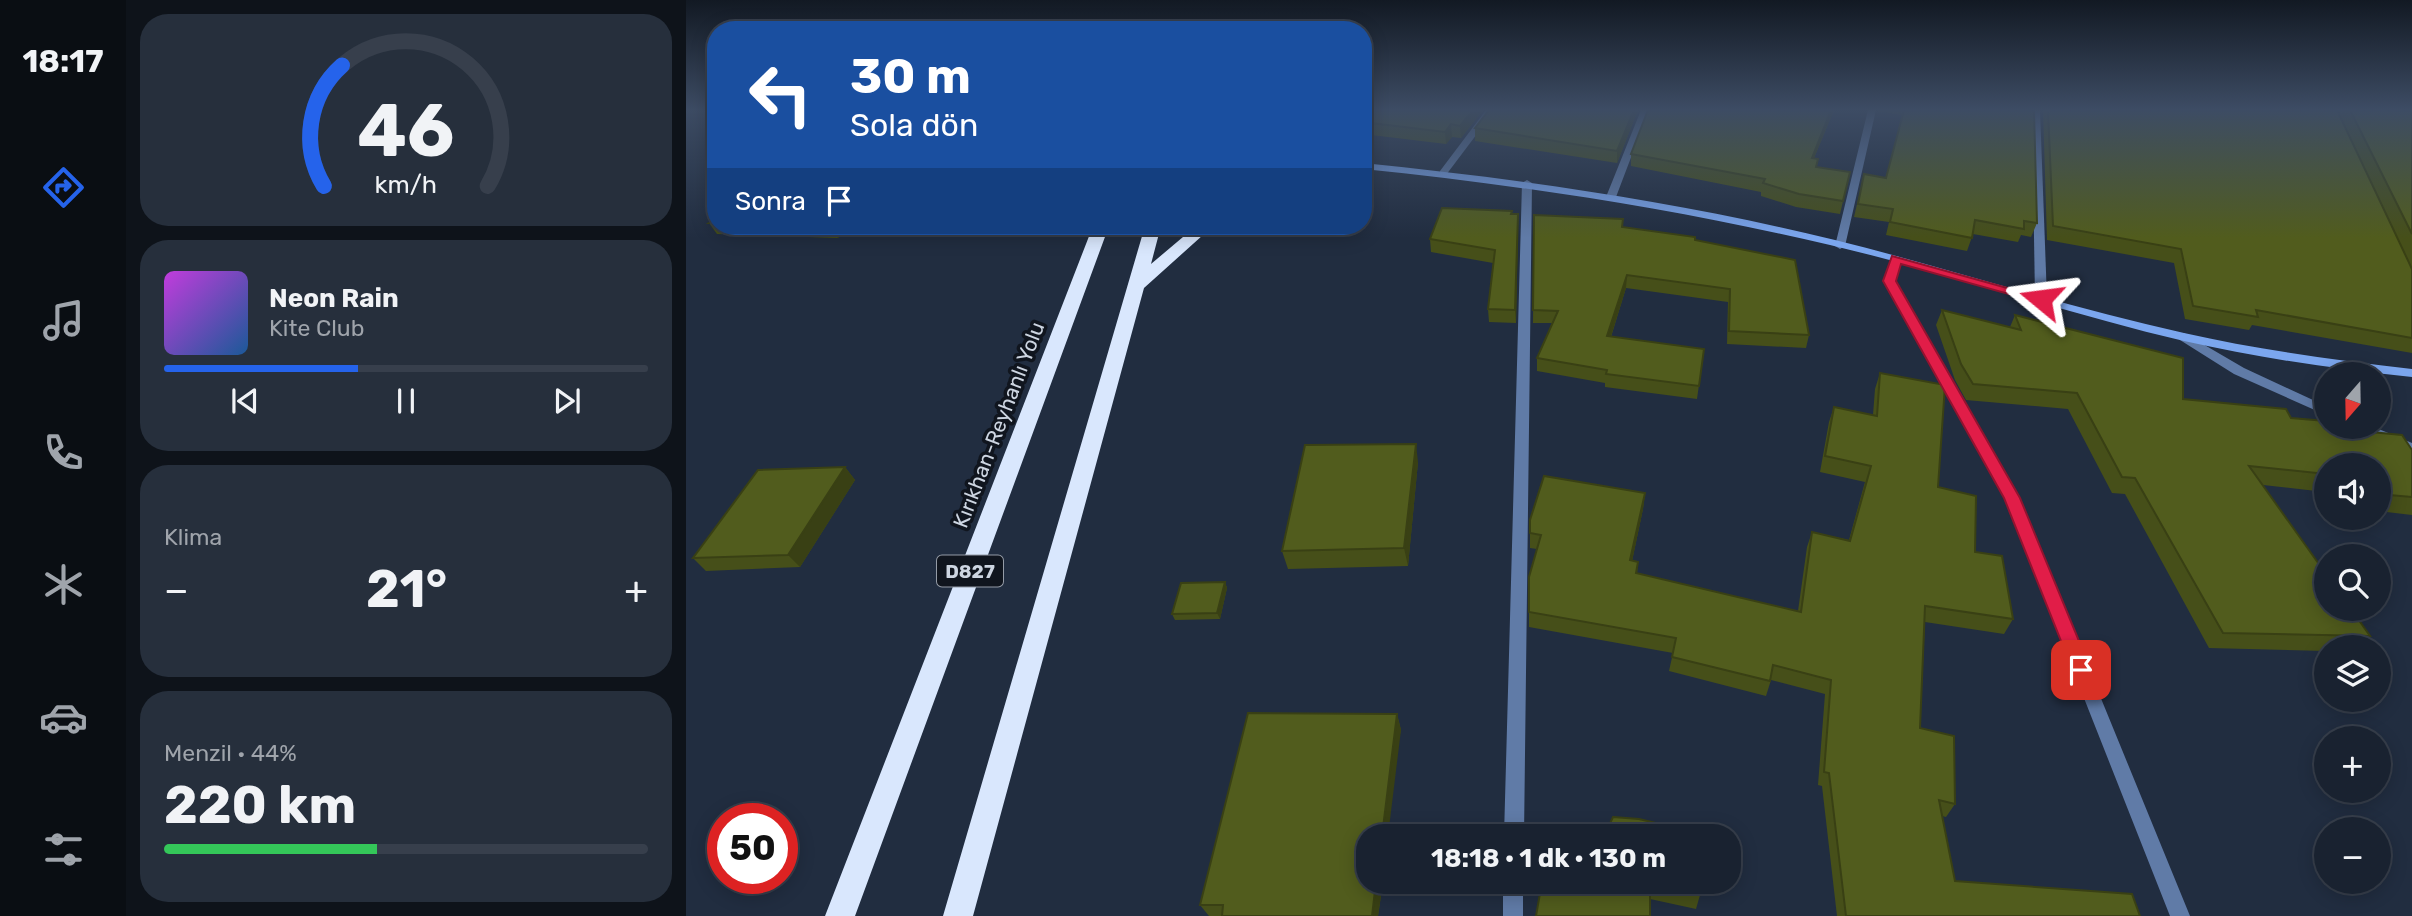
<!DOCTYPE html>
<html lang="tr">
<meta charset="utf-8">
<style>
body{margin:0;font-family:Rubik,sans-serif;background:#262f3c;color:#f1f3f6;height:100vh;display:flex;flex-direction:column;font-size:26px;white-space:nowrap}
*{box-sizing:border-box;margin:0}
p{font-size:23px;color:#9fa4ab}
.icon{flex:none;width:38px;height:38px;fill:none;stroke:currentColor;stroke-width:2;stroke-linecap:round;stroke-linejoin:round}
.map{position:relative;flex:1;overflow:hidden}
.sheet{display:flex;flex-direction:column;gap:14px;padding:14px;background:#0e131a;width:560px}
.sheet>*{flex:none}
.hud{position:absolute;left:21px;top:21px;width:665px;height:214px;border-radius:28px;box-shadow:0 4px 18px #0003,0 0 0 2px #373f4c;background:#1a4fa0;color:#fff;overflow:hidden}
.needle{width:46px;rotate:200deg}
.controls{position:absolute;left:1628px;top:362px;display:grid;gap:14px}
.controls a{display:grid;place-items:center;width:77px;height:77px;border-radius:50%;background:#192230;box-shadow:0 4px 18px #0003,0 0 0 2px #373f4c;font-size:35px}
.speed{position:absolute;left:21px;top:803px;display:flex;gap:14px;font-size:35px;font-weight:700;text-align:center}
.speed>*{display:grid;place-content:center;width:91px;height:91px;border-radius:50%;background:#192230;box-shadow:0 4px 18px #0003,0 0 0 2px #373f4c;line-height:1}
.speed .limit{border:10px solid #d22;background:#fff;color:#111}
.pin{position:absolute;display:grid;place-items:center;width:60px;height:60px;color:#fff;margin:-30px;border-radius:14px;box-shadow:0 4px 10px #0006}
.me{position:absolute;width:77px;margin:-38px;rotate:286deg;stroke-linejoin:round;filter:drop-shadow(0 0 5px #0008)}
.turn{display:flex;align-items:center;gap:24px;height:147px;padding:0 28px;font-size:32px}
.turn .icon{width:91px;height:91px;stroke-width:2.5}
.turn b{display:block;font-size:49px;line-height:60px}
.then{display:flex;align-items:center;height:66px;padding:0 28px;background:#0003;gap:14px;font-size:26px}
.big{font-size:52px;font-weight:700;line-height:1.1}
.sheet .tile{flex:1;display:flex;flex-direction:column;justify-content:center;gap:10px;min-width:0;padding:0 24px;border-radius:28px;background:#262f3c}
.sheet .dial{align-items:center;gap:0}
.dial svg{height:182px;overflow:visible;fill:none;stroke:#373f4c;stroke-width:7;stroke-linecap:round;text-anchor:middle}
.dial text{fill:#f1f3f6;stroke:none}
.song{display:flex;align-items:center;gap:21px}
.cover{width:84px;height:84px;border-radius:10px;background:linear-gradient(135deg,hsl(290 70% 55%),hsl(210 70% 35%))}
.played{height:7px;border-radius:4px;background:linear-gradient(90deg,#2563eb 40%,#373f4c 40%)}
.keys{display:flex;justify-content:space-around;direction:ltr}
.heat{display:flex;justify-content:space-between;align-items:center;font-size:38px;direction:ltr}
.charge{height:10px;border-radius:5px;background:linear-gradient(90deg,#34c759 44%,#373f4c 0)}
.trip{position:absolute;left:670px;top:824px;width:385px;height:70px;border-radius:28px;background:#192230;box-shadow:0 4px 18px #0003,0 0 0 2px #373f4c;font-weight:700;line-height:70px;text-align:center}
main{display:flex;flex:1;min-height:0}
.menu{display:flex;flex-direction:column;width:126px;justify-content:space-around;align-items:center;background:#0a0e13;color:#9fa4ab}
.menu .icon{width:49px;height:49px}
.menu .current{color:#2563eb}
.menu b{font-size:32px;color:#f1f3f6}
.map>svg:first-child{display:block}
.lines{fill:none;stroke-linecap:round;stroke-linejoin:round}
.lane{fill:#607ba7;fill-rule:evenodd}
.street{fill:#607ba7;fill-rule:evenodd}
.secondary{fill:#7ba6ee;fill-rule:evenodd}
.highway{fill:#d9e7fd;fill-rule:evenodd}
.wall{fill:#464f19}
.shaded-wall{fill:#394014}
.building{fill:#515c1d;stroke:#394014;stroke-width:2}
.route{fill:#e11d48;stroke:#92132f;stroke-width:2}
.labels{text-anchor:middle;stroke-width:7;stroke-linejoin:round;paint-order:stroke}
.shield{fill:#10151e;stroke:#949ba6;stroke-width:2}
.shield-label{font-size:19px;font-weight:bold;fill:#cdd5e1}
.street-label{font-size:21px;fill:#cdd5e1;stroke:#10151e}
</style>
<main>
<nav class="menu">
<b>18:17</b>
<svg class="icon current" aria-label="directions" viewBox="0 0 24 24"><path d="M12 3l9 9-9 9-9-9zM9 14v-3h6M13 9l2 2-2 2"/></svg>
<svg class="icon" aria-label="music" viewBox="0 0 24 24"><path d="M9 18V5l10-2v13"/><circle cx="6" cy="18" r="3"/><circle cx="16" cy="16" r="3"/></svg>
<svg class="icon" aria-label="phone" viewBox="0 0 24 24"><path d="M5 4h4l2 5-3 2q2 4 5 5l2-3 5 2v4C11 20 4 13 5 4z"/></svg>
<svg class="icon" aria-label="climate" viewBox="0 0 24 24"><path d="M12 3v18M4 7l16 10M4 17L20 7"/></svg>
<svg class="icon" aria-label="car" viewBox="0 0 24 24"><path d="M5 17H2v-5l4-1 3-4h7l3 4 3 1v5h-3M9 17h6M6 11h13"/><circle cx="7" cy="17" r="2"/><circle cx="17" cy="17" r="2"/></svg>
<svg class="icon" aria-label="filters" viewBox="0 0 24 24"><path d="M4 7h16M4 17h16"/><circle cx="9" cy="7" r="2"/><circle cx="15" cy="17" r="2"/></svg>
</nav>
<section class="sheet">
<div class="tile dial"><svg viewBox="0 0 100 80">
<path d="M14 69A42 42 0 1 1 86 69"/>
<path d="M14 69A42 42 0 0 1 22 16" stroke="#2563eb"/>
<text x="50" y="56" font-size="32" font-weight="700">46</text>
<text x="50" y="72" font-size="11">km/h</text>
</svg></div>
<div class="tile">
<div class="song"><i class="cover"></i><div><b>Neon Rain</b><p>Kite Club</p></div></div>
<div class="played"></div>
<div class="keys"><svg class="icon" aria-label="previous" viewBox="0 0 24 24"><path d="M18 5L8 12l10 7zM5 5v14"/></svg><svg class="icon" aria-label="pause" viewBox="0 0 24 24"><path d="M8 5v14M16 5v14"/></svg><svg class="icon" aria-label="next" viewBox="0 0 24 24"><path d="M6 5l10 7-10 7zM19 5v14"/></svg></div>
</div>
<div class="tile"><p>Klima</p>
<div class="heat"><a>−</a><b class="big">21°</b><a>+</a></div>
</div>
<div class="tile"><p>Menzil · 44%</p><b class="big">220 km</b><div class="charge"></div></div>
</section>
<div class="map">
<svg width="1726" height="916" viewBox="0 0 1726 916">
<rect width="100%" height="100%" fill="#212d40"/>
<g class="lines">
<!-- lane -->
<path class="lane" d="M1346,110H1354L1361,299L1355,303L1349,299Z"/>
<!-- street -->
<path class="street" d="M800,110H809L760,175H754V171Z
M955,110H963L930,197L921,199L920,197Z
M1182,110H1190L1159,246L1154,249L1149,246Z
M841,180L846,183L838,836H818L836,183Z
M1211,256L1217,259L1209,281L1333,498L1504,916H1484L1319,498L1197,281L1205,259Z
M1498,333L1558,368L1640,406V415L1548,374L1494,340L1492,337L1494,334Z
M1668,427H1688L1726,443V454L1670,430Z
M817,882H837V916H817Z"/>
<!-- secondary -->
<path class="secondary" d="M677,163C836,179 994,202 1149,240C1266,269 1380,307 1498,333C1573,350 1649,360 1726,369V377C1649,369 1573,358 1498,341C1379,313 1263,273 1144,245C990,209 835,185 677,169Z"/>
<!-- highway -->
<path class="highway" d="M407,226H423L169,916H139Z
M459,226H475L465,264L510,226H527L458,288L287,916H257Z"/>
</g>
<!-- wall -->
<path class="wall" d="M677,110H797L775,138L766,137L760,144L677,134Z
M952,110L931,163L789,141V128Z
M962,110H1148L1128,158L1130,167L1164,172L1154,214L1110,207L1075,196V192L945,166V154Z
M1192,110H1348L1351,223L1345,237L1335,235L1332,242L1287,234L1281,251L1200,235L1203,222L1168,217L1178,174L1200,178L1216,115L1192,111Z
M1357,110H1726V353L1566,325L1563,330L1499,319L1488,263L1361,240Z
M826,211V214H832L830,323L803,322L802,309L807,263L745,252L744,239Z
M848,215L936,227L1009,240L1123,335L1120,348L1041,344L1042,302L940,288L925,337L1018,349L1011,399L919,387V383L851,371V358L866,323H847Z
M30,218V226H164L152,238L31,234L23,223Z
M1256,310L1324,327L1329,315L1497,399L1605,418L1664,430L1726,450V515L1692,511V466H1640V493L1639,492L1577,485L1684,636L1671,648H1640V651L1523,648L1439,494L1426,493L1382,409L1280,400L1269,380L1250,325Z
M1194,373L1252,487L1327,619L1318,634L1239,622L1234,728L1269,804L1260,817L1256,816L1269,881L1454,916H1151L1136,786L1132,785L1139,694L1085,680L1080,696L983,671L987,653L843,627V612L851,549L844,548V520L959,493L957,509L946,561L952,562L951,574L1112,611L1121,547L1126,532L1163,540L1179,482L1134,472L1143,422L1148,407L1187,415L1189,389Z
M732,462L722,566L602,569L596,551Z
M159,467L169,480L114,567L20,571L7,558Z
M539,582L541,588L534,619L489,620L486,614Z
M711,714L715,730L682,882H697L692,916H523L514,905Z
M856,882H1016L1014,895L1010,909L964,899Z"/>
<!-- shaded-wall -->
<path class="shaded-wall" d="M787,110H797L775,138L774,126Z
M948,110H952L931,163V151Z
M1145,110H1148L1123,170L1126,158Z
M765,124L766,137L760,144L759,132Z
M832,214V227L830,323L829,310Z
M145,226H164L152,238Z
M941,275L940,288L921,349V336Z
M730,444L732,462L722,566L718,548Z
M159,467L169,480L114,567L102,555Z
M959,493L957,509L943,576L944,560Z
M539,582L541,588L534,619L531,613Z
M711,714L715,730L702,836H696Z
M690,882H697L692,916H686Z"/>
<!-- building -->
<path class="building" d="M677,110H787L774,126L765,124L759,132L677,122Z
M803,110H948L931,151L789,128Z
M962,110H1145L1126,158L1132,159L1130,167L1164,172L1157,201L1113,194L1077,183L1079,179L945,154Z
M1218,110H1348L1351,223L1338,221V229L1289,220L1286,238L1204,222L1207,209L1172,204L1178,174L1200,178Z
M1362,110H1651L1726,269V338L1570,310L1572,317L1507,306L1495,249L1367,226Z
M1664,110H1726V234Z
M756,208L826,211L825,214H832L829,310L802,309L809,250L744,239Z
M848,215L937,219L936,227L1009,237V240L1109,260L1123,335L1043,331L1044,289L941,275L921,336L1018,349L1013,386L920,374L921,370L851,358L872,311L847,310Z
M30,218V223H23Z
M1256,310L1335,330L1329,315L1497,358V399L1600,409L1605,418L1640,421V427H1662L1664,430L1716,435L1726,450V497L1692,494V466H1640V474L1563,466L1640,574V609H1665L1684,636L1537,633L1449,478L1436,477L1391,393L1287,384L1275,364Z
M1194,373L1259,385L1252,487L1290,496L1289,552L1316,556L1327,619L1239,606L1234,728L1268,736L1269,804L1253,800L1269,881L1446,894L1454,916H1160L1143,773L1138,772L1145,680L1087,665L1084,681L986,657L990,638L843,612V577L855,535L844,533V520L858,476L959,493L944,560L952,562L950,573L1115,612L1126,532L1164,541L1185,466L1139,456L1148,407L1191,416Z
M730,444L718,548L596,551L619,445Z
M159,467L102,555L7,558L72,470Z
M539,582L531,613L486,614L495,583Z
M562,713L711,714L696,836H682V882H690L686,916H536L537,905H514Z
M927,817L953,819L1024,836H918Z
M866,832L899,836H865Z
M856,882H1016L1014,895L964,884V916H850Z"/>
<!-- sky -->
<linearGradient id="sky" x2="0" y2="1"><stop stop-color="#121923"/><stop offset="0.46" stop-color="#3d4c64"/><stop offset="1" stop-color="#3d4c64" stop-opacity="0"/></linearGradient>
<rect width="1726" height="238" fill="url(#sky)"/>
<!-- route -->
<path class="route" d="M1206,256L1361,299L1355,303L1215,264L1210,281L1334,498L1405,670L1402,676L1395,679L1389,676L1318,498L1197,281Z"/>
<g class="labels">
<!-- shield labels -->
<rect class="shield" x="251" y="555.5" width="66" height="31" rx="5"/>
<g class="shield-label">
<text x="284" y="578">D827</text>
</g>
<!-- street labels -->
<g class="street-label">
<text transform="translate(313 425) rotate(-69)" y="7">Kırıkhan-Reyhanlı Yolu</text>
</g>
</g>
</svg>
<div class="controls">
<a><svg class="needle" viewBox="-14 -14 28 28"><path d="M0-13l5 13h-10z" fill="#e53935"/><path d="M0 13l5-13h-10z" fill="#9fa4ab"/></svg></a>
<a><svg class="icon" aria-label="sound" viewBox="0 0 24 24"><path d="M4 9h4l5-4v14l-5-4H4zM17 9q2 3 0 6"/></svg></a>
<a><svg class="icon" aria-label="search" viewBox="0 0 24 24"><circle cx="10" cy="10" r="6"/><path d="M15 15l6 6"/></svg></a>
<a><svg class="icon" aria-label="layers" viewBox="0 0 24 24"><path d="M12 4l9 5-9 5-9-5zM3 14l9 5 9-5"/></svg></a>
<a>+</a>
<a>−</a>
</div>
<div class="speed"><div class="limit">50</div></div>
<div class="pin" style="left:1395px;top:670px;background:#d93025"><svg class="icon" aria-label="arrive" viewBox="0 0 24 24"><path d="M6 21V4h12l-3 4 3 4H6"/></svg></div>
<svg class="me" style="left:1355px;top:299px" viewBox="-20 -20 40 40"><path d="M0-17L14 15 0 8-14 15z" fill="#e11d48" stroke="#fff" stroke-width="4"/></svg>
<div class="trip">18:18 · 1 dk · 130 m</div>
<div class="hud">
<div class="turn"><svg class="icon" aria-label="left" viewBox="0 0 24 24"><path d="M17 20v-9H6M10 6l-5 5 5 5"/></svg><div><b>30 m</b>Sola dön</div></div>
<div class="then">Sonra<svg class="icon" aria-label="arrive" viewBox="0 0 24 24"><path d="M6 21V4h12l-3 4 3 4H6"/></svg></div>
</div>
</div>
</main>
